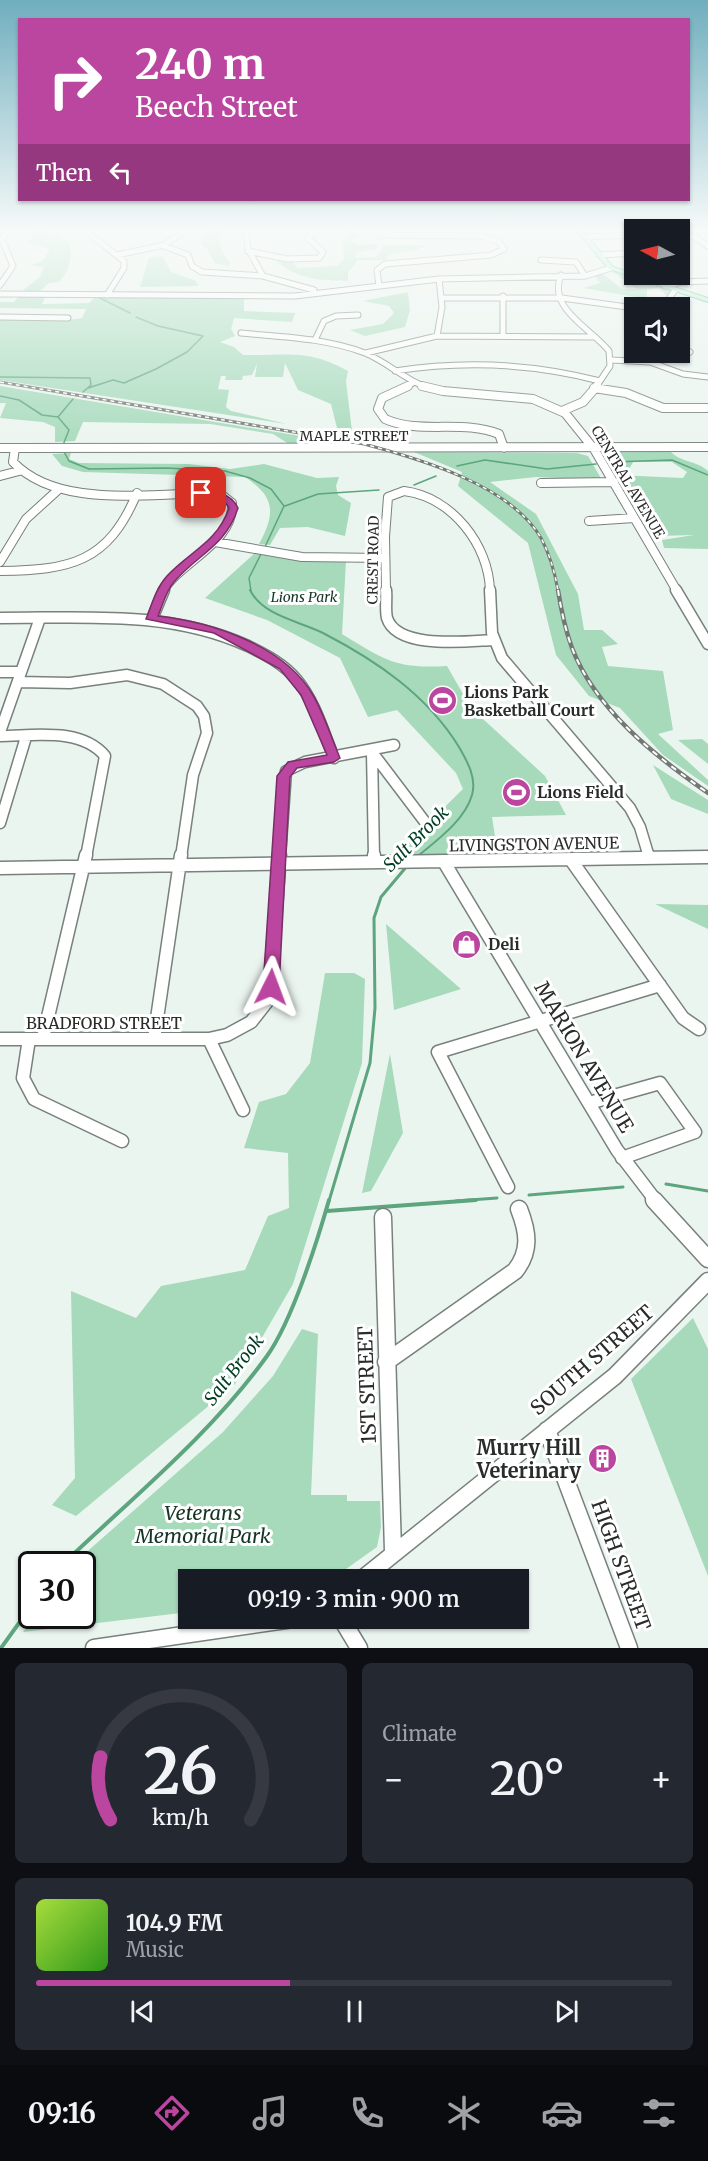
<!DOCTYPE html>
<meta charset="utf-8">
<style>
body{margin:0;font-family:Merriweather,serif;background:#242831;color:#f1f3f6;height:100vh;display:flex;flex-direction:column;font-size:22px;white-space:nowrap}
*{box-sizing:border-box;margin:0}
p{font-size:20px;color:#9ea1a6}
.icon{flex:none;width:33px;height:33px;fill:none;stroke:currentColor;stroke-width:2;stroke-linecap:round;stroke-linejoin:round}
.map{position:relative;height:1648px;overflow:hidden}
.side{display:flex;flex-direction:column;gap:15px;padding:15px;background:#0d0f14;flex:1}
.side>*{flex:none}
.top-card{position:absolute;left:18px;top:18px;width:672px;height:183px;border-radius:0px;box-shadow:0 2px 4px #0004;background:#bb469f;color:#fff;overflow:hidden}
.needle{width:39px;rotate:277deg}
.fabs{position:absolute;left:624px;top:219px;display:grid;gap:12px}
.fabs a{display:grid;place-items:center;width:66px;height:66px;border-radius:0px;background:#171b24;box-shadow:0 2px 4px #0004;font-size:30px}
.speed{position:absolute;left:18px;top:1551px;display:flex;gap:12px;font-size:30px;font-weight:700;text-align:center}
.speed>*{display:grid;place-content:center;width:78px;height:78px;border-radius:50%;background:#171b24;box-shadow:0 2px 4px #0004;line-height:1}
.speed .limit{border:3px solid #111;border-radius:9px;background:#fff;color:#111}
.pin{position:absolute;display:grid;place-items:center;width:51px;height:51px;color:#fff;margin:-26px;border-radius:12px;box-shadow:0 3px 9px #0006}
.me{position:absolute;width:66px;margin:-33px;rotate:3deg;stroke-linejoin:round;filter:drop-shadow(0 0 4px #0008)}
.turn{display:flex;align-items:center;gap:21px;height:126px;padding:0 18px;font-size:27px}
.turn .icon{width:78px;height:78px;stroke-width:2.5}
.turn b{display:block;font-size:42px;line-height:51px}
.then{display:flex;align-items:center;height:57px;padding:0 18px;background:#0003;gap:12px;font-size:22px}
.big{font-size:45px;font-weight:600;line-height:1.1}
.side .widget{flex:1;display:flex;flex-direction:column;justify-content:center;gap:9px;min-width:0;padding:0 21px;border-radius:9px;background:#242831}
.side .dial{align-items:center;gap:0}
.dial svg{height:156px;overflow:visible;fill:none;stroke:#363941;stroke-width:7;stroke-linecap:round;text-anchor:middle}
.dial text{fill:#f1f3f6;stroke:none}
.song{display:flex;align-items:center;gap:18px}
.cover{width:72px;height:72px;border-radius:9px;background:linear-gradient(135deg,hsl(80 70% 55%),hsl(110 70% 35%))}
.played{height:6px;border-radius:3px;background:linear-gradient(90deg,#bb469f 40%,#363941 40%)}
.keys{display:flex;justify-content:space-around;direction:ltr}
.heat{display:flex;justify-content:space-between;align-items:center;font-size:33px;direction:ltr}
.side .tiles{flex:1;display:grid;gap:15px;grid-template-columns:1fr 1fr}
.widget:last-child{grid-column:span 2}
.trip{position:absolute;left:178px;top:1569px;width:351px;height:60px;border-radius:0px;background:#171b24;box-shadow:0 2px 4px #0004;font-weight:600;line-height:60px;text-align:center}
.tab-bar{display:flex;height:96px;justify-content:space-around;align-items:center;background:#090b0e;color:#9ea1a6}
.tab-bar .icon{width:42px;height:42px}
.tab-bar .on{color:#bb469f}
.tab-bar b{font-size:27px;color:#f1f3f6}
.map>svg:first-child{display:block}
.green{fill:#a6dabb}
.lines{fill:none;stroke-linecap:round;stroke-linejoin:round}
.stream-far3{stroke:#5da57e;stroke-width:1.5}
.stream-far2{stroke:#5da57e;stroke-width:2}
.stream-far1{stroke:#5da57e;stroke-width:3}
.stream{stroke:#5da57e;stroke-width:4}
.minor-far4-casing{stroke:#78817b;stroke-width:7}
.minor-far3-casing{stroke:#78817b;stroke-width:10}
.minor-far2-casing{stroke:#78817b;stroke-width:13}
.minor-far1-casing{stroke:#78817b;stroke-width:15}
.minor-casing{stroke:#78817b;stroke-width:19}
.major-casing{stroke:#5da980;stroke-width:2}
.minor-far4{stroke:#fff;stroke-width:5}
.minor-far3{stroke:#fff;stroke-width:8}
.minor-far2{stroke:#fff;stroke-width:10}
.minor-far1{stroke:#fff;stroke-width:12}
.minor{stroke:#fff;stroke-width:16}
.major{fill:#aff4ce;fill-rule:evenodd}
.rail-far1-casing{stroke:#727874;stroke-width:3}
.rail-casing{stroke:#727874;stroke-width:4.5}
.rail-far1{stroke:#fff;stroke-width:1.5;stroke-dasharray:4;stroke-linecap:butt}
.rail{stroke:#fff;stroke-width:2;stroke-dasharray:6;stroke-linecap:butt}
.route{fill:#bb469f;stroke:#7a2e67;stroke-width:1.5}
.labels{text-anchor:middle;stroke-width:6;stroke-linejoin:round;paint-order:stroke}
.far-street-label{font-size:14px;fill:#292c2a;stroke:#fff}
.far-park-label{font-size:14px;font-style:italic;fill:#143524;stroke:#fff}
.poi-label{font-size:16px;font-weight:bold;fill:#292c2a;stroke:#fff;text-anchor:start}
.street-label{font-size:16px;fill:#292c2a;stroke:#fff}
.water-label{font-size:18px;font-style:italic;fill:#003e24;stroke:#fff}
.near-street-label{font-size:20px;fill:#292c2a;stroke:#fff}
.near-poi-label{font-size:20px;font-weight:bold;fill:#292c2a;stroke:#fff;text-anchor:end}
.near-park-label{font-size:20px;font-style:italic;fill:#143524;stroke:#fff}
</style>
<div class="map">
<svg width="708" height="1648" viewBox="0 0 708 1648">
<rect width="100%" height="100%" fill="#ebf5ef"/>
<!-- green -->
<path class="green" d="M36,229H48L47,234L59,236L70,243C72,260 70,269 59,282L49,283L39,292L22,291L40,277L44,267L31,265L43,261L50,249L28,243Z
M213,229H222C217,243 221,251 230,263L228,266L215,263L208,250L201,244V238Z
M343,229H355L360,235L351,241L356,245L377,244L376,249L355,253L356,258L376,257L384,245H428L416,250L390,254L386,260H358L348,272V281C320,280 296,280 275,259L292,261L298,268L338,266L344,259L343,241L348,237Z
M162,256L171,272L196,281L198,286L140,287L149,258Z
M611,271L618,272L670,290L667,296L659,288L647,289V299L583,288L600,283L594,275L603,274L622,289H637Z
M408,292L410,310L405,327L365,336L350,330L383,324L394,313L389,306L363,301Z
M46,295L42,304L89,303L95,297L244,298V311L295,313L292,322L234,318L231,329L235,336L220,342L234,347L243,355C287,356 307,348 348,371L346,381L352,431L337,428L331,404L298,390L285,363L283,377H255L257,364L252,375L243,376L242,380H225L226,376H221L218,389L229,390L226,407L231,411L287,424L0,380V319L68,320L82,318L86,309L0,308V302H14L19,296Z
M0,386L348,444H289L273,434L210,424L83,422L75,441L55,442V427L43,422L0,418L6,403H0Z
M414,452L577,453L588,456L602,480L536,477L490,482L536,514L578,594L584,630H602L618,644L602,647L608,666L663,671L673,730L658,734L708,780V786L663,755L620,708L589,696L556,655L528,543L458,486L462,472Z
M606,452H671C682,463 696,460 708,471V549L664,548L662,540L694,535L657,536L629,488L616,475L683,478L687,472L672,462H633L629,469L613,465Z
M71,453L69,459L79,463L189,464L230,469L264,464L317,478L339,477L336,486L338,495L351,503L345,536L308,527L280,528L270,545L259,544C276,513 275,497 245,477L83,472L62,466L52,454Z
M255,553L299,559L346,561L342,634C385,660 395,669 447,666L471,708L545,776L566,815L492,817L498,856L425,857L399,852L463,789L456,773L397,710L368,717L340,658L267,620L205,598Z
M702,739L708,744V764L678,740Z
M653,765L708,800V814L671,799Z
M655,904L708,905V929Z
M386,924L461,989L394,1010Z
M325,973H354L365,979L362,1063L293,1284L235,1384L76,1516L52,1505L75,1478L71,1291L136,1318L161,1286L245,1270L268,1216L289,1208L288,1153L244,1148L259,1102L286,1094L310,1063Z
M390,1054L403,1133L371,1191L362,1193Z
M693,1318L708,1349V1576L631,1379Z
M302,1329L318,1334L311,1495H347V1501H380L381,1527L377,1547L332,1579L189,1580V1612L23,1632L36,1616H82V1564H78L90,1549L223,1432L273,1376Z"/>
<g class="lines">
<!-- stream-far3 -->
<path class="stream-far3" d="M100,298L130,313
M0,377L90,378L91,385L83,392
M88,388L113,380L124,383L156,369L187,352L203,336L158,326L136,317
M0,396L19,400L42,415L58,417
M63,445L69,430L58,417L73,399
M63,450L69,461L89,469L166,468L225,471L250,478L271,489L284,506L264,549
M612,462L672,460L708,475
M457,466L485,460L547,469L596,464
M414,485L436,476
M285,506L318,494L379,490
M251,591L249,578L261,554"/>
<!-- stream-far2 -->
<path class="stream-far2" d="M250,590C263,616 299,621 323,633C377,661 427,695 459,747C467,761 477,778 472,795C465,820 437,840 418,856"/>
<!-- stream-far1 -->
<path class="stream-far1" d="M666,1184L708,1191
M529,1195L623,1187
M329,1201L370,1063L375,1008L374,918L381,897L407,866
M456,1201L497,1198"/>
<!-- stream -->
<path class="stream" d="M327,1211L476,1200
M63,1564C132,1498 211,1434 267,1356C292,1321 317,1242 329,1200
M1,1648L32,1605"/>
<defs>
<path id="minor-far4" d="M83,229L124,261V268L107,295
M246,229L248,249L263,276
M680,234L695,237L708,246
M585,237L634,235
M164,246L188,255L192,266L202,272L263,276L314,290
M248,251L287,259L319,258L323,252L308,238L315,230
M117,255L164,245L188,229
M600,255L634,253
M541,260L576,262L585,276
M561,275C547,309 591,328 609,351L610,366L596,387
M0,285L13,266L2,240L8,229
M379,286L377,270L385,264L491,255L504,249L498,241L481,236L381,235
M665,286L681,282L708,281
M0,294L295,296L439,279L585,276L611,268
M503,296V336
M441,298H562L634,308
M627,307L634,321
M658,308L664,306L675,290
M0,317L68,318
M241,333C283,337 326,338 365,353C387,362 404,379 426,387
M437,336L442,307L439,279
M315,340L324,321L336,316L358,315
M680,346L690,352
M366,353L437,336L594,337
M612,360L650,362L683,374L708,377
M395,371C465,360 531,363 600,381
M405,387L413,383"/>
<path id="minor-far3" d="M408,386L382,398L378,409L385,419C421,435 462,419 499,434L504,448
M422,386L443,391L533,399L565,413L594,449L677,591
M594,388L626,393L663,408H708
M562,411L583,402L597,386
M0,448L708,447
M15,448L13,462C59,510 150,492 211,494L223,496L232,503C235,542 181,561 163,591
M0,476L19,471
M541,483L614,482
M589,521L634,518
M215,542L302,557L385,558
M0,562L26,519L59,489
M0,571C70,570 108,563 137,493
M386,591L385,537L388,497L404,491C452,497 489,545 490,591"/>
<path id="minor-far2" d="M386,590C387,598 385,610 387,618C397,650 468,641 493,640
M490,590L492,633L502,658L630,808L640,827L649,857
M676,590L708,644
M0,618C84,618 169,610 248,646C266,655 284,664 297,680C315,702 323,731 334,758
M152,619L164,590
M0,672H21
M18,682L70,683L127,675L163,684L197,706L204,716L207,733L193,775L181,857
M0,732L40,618
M0,736C33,736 81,727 105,756L86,857
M372,752L374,857
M372,752L425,822
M0,823L26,737
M280,857L286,771L305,762L394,745"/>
<path id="minor-far1" d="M374,855V862
M648,855L649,858
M571,860L683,1018L699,1029
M444,862L617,1150L656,1201
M0,868L708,857
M43,1038L86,855
M0,1039H209L227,1035L251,1022L269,999L280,855
M29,1039L23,1078L34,1099L122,1141
M154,1039L181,855
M209,1039L243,1110
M589,1103L660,1083L695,1132L622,1158
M508,1187L438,1052L660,985"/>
<path id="minor" d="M654,1200L708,1259
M383,1217L393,1551
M386,1362L515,1271C531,1251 528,1232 519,1209
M547,1430L629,1648
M361,1580L615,1376L708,1281
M341,1618L359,1648
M94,1648L300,1618"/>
<path id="major" d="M575,229H581L613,267L708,298V302L609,269Z"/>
</defs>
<!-- minor-far4 casing -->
<use href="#minor-far4" class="minor-far4-casing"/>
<!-- minor-far3 casing -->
<use href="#minor-far3" class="minor-far3-casing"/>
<!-- minor-far2 casing -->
<use href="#minor-far2" class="minor-far2-casing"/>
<!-- minor-far1 casing -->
<use href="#minor-far1" class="minor-far1-casing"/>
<!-- minor casing -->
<use href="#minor" class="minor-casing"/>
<!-- major casing -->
<use href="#major" class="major-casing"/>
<!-- minor-far4 -->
<use href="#minor-far4" class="minor-far4"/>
<!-- minor-far3 -->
<use href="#minor-far3" class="minor-far3"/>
<!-- minor-far2 -->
<use href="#minor-far2" class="minor-far2"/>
<!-- minor-far1 -->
<use href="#minor-far1" class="minor-far1"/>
<!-- minor -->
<use href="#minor" class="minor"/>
<!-- major -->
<use href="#major" class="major"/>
<defs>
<path id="rail-far1" d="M0,382L364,444C420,459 510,485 541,538C550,555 555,573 558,591"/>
<path id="rail" d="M558,590C561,609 565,629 572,648C596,710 655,756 708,793"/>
</defs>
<!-- rail-far1 casing -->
<use href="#rail-far1" class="rail-far1-casing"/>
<!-- rail casing -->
<use href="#rail" class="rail-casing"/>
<!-- rail-far1 -->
<use href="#rail-far1" class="rail-far1"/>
<!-- rail -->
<use href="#rail" class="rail"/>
</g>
<!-- sky -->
<linearGradient id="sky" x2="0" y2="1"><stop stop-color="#70aebe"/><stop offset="0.5" stop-color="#f6faf8"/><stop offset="1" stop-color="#f6faf8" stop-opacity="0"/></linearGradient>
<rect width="708" height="460" fill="url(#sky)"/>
<!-- route -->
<path class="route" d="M197,491C213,489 231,493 238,508C226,546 198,554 174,582C166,591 163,604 158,616C211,622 284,645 313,695C324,714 331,737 340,758L334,762L297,768L290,777L279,987L271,993L263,987L277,776L288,762L327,755L301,695L280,669L214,633L146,619C152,604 156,588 167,576C190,551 217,543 229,508C223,496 208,497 197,495Z"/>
<!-- icons -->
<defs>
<symbol id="stadium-disc" viewBox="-11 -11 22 22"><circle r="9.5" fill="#bb469f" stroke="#fff"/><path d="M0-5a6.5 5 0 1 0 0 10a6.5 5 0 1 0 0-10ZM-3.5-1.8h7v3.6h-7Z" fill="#fff"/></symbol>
<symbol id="shop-disc" viewBox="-11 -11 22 22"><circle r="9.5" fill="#bb469f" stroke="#fff"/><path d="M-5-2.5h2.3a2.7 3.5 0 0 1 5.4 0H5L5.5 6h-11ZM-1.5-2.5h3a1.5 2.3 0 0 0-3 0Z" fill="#fff"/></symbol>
<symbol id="building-disc" viewBox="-11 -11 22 22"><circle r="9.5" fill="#bb469f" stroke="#fff"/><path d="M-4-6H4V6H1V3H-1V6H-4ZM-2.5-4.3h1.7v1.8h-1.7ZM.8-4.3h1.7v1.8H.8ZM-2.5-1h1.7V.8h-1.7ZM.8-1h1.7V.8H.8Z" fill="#fff"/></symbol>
</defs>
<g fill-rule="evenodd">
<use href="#stadium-disc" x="426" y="684" width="33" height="33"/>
<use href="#stadium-disc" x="500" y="776" width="33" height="33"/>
<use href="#shop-disc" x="450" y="928" width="33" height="33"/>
<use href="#building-disc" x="586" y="1442" width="33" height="33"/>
</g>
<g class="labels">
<!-- far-street labels -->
<g class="far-street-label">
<text x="354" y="441">MAPLE STREET</text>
<text transform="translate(628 482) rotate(59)" y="5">CENTRAL AVENUE</text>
<text transform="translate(373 560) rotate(-89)" y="5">CREST ROAD</text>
</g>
<!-- far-park labels -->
<g class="far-park-label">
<text x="304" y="602">Lions Park</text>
</g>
<!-- poi labels -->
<g class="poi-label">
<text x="464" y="698">Lions Park<tspan x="464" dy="18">Basketball Court</tspan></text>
<text x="537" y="798">Lions Field</text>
<text x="488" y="950">Deli</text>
</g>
<!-- street labels -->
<g class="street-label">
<text transform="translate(534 844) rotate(-1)" y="6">LIVINGSTON AVENUE</text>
<text x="104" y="1029">BRADFORD STREET</text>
</g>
<!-- water labels -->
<g class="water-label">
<text transform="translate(416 839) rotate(-45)" y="6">Salt Brook</text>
<text transform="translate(234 1370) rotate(-52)" y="6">Salt Brook</text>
</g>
<!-- near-street labels -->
<g class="near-street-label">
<text transform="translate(584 1057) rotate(59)" y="7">MARION AVENUE</text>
<text transform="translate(592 1360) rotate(-41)" y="7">SOUTH STREET</text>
<text transform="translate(367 1385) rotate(-92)" y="7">1ST STREET</text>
<text transform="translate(621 1565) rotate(70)" y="7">HIGH STREET</text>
</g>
<!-- near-poi labels -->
<g class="near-poi-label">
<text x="581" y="1455">Murry Hill<tspan x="581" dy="23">Veterinary</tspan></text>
</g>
<!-- near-park labels -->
<g class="near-park-label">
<text x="203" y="1520">Veterans<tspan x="203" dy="23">Memorial Park</tspan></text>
</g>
</g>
</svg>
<div class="fabs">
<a><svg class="needle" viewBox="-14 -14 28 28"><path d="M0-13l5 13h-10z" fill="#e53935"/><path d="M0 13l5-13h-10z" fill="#9ea1a6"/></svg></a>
<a><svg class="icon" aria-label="sound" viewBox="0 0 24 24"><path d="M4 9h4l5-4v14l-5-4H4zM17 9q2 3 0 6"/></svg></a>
</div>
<div class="speed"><div class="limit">30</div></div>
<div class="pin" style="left:201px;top:493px;background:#d93025"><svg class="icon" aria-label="arrive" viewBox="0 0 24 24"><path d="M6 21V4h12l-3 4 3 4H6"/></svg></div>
<svg class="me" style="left:271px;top:987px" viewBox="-20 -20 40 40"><path d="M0-17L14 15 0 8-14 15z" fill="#bb469f" stroke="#fff" stroke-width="4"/></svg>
<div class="trip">09:19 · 3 min · 900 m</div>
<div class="top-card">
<div class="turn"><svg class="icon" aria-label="right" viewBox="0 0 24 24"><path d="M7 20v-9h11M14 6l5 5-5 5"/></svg><div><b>240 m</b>Beech Street</div></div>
<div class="then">Then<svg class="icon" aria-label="left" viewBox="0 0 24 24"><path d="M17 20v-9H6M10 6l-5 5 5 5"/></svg></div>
</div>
</div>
<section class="side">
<div class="tiles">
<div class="widget dial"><svg viewBox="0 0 100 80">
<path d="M14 69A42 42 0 1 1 86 69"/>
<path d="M14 69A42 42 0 0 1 9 37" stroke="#bb469f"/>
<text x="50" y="56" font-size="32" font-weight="700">26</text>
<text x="50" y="72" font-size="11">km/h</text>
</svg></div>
<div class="widget"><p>Climate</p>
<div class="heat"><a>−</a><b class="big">20°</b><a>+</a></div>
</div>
<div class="widget">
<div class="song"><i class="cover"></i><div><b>104.9 FM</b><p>Music</p></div></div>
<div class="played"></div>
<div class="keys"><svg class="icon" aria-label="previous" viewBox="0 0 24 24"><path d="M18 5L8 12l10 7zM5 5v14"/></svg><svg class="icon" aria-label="pause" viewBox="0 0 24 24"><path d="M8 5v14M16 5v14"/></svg><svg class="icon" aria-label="next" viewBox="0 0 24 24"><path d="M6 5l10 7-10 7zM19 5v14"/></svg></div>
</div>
</div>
</section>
<nav class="tab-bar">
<b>09:16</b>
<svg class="icon on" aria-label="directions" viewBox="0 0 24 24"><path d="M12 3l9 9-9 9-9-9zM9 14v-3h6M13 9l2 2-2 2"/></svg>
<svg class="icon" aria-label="music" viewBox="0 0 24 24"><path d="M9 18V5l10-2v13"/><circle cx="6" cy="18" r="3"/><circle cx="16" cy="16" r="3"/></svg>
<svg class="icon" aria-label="phone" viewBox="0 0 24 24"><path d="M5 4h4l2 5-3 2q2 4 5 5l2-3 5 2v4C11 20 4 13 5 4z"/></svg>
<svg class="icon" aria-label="climate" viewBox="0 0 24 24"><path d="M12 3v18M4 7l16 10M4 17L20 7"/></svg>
<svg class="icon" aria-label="car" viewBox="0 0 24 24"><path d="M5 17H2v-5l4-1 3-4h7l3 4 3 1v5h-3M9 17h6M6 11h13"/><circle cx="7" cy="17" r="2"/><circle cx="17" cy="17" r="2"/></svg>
<svg class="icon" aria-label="filters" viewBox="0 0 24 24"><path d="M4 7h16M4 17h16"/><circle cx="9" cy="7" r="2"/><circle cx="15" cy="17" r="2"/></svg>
</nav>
